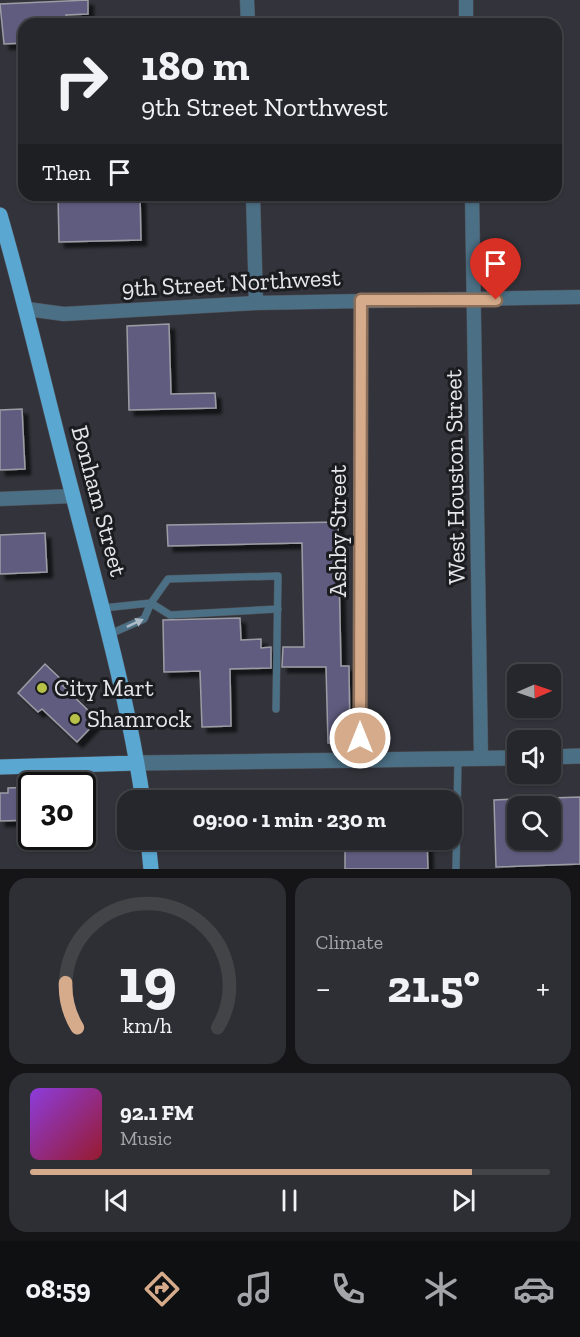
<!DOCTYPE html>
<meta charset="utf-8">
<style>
body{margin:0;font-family:"Zilla Slab",serif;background:#2e2f34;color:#f1f3f6;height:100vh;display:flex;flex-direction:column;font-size:22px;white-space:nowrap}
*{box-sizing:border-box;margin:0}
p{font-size:20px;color:#a4a5a9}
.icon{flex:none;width:33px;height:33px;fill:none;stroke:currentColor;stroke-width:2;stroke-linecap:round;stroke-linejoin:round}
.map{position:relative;height:869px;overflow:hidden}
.panel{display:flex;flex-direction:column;gap:9px;padding:9px;background:#151518;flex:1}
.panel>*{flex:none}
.banner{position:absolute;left:18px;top:18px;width:544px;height:183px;border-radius:18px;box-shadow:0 2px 4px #0004,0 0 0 2px #424448;background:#26272c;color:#f1f3f6;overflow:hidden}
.needle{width:39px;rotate:88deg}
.tools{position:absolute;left:507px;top:664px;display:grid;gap:12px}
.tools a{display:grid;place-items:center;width:54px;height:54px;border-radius:12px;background:#26272c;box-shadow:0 2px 4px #0004,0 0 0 2px #424448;font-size:30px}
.speed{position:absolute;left:18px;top:772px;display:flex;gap:12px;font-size:30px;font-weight:700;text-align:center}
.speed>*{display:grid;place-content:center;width:78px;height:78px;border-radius:50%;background:#26272c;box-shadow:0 2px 4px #0004,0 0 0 2px #424448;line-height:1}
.speed .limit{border:3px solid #111;border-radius:9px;background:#fff;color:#111}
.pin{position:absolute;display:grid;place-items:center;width:51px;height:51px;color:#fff;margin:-62px -26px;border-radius:50% 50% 50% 0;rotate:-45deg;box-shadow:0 0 6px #0007}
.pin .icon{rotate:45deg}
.me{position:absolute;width:66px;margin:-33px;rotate:0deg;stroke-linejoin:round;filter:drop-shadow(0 0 4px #0008)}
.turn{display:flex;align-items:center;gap:21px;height:126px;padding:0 24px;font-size:27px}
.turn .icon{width:78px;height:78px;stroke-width:2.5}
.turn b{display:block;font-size:42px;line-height:51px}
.then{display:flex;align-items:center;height:57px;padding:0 24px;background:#0003;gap:12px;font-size:22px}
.big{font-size:45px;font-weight:700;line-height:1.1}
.panel .tile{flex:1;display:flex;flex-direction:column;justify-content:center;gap:9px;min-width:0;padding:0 21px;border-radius:18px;background:#2e2f34}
.panel .dial{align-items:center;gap:0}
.dial svg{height:156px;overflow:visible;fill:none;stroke:#424448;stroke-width:7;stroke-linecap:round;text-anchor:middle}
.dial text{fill:#f1f3f6;stroke:none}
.song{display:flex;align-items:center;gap:18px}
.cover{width:72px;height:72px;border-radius:9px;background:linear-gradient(135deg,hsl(270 70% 55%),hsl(350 70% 35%))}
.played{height:6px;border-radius:3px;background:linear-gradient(90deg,#d6ab8b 85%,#424448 85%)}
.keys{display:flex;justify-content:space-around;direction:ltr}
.heat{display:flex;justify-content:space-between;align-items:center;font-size:33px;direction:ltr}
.panel .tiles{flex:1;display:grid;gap:9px;grid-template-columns:1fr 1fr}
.tile:last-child{grid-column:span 2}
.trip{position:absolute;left:117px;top:790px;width:345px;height:60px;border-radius:18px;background:#26272c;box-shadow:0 2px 4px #0004,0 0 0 2px #424448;font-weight:700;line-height:60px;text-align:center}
.menu{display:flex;height:96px;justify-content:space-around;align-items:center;background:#0f1012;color:#a4a5a9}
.menu .icon{width:42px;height:42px}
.menu .current{color:#d6ab8b}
.menu b{font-size:27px;color:#f1f3f6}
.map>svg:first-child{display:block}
.building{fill:#605c7f;stroke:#9c9ca4;stroke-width:1.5;filter:url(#shadow)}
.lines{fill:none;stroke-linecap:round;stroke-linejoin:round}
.service-casing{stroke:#4f5057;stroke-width:8}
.minor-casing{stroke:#4f5057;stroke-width:15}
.tertiary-casing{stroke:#4f5057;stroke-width:16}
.primary-casing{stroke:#4f5057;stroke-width:16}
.service{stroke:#4b6f84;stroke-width:7}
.minor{stroke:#4b6f84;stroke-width:14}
.tertiary{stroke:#4b6f84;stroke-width:15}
.primary{stroke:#5aa7d2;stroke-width:15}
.oneway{fill:#afbcc7}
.route-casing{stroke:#8b6f5a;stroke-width:15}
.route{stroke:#d6ab8b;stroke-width:10}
.poi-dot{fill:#b7c148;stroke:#1b1c1f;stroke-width:2}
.labels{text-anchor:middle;stroke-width:6;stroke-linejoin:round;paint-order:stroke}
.street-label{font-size:24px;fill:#e5e6eb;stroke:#1b1c1f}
.poi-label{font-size:24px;fill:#e5e6eb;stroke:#1b1c1f;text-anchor:start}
</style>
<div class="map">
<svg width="580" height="869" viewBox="0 0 580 869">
<defs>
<filter id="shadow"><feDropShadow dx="5.5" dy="5.5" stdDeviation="1.5" flood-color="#0009"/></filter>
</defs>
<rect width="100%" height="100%" fill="#33343b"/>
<!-- building -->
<path class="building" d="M88,0V14L66,15L67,24H24V43L4,44L0,4Z
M58,195H140L141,240L59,242Z
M169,324L171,394L215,393L216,408L129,410L127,326Z
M22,409L25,469L0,470V410Z
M338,522L341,666H349L350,743H328L326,667H282L283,647H304L302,543L168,546L167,525Z
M45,533L47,572L0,574V535Z
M240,618L241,640L261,639V648L271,647V668L230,669L231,726L202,727L200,671L164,672L163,620Z
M45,664L65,683L63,686L98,720L77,742L42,709L38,712L18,693Z
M32,787V820L0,821V793H8V788Z
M580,797V864L496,867L494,800L518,799V845L550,844V798Z
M345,840H427L428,869H345Z"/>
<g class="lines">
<defs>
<path id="service" d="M103,608L151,603L170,615L278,609
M110,634L144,619L151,603L168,579L278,576L276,709
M456,869L458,759"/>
<path id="minor" d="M247,0L248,24
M466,0V24
M253,195L256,303
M472,195L481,758
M27,309L64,314L256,303L580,297
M0,499L73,496
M360,761L361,300"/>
<path id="tertiary" d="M550,757L580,756
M137,763L518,758"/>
<path id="primary" d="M0,215C27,308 48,402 73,496C99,597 128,698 143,801
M0,767L137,763
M148,840L151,869"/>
</defs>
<!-- service casing -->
<use href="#service" class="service-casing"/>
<!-- minor casing -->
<use href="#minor" class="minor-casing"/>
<!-- tertiary casing -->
<use href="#tertiary" class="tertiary-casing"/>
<!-- primary casing -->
<use href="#primary" class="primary-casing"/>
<!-- service -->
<use href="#service" class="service"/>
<!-- minor -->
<use href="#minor" class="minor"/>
<!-- tertiary -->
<use href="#tertiary" class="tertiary"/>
<!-- primary -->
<use href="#primary" class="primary"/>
</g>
<!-- one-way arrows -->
<defs><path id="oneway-solid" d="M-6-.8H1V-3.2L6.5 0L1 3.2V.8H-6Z" transform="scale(1.5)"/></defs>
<use class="oneway" href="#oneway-solid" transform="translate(135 623) rotate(-25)"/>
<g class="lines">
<defs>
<path id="route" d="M360,738L361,300H496"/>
</defs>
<!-- route casing -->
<use href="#route" class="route-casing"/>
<!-- route -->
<use href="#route" class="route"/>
</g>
<!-- markers -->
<g class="poi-dot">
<circle cx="42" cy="688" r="6"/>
<circle cx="75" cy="719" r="6"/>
</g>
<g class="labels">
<!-- street labels -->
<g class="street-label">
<text transform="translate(231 283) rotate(-3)" y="8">9th Street Northwest</text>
<text transform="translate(455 477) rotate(-91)" y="8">West Houston Street</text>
<text transform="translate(99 501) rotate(75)" y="8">Bonham Street</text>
<text transform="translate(338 531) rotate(-90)" y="8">Ashby Street</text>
</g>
<!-- poi labels -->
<g class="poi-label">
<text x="54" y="696">City Mart</text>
<text x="87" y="727">Shamrock</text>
</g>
</g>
</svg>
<div class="tools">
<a><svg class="needle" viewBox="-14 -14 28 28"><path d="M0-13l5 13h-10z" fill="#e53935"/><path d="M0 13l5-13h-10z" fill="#a4a5a9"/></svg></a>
<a><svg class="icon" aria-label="sound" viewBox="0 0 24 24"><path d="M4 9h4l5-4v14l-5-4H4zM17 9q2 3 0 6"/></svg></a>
<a><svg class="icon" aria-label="search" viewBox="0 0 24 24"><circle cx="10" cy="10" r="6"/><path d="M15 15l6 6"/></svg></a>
</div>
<div class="speed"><div class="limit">30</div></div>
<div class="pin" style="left:496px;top:300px;background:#d93025"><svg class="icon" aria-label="arrive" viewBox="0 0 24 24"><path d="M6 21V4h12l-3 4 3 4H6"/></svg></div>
<svg class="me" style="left:360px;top:738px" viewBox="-20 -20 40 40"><circle r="17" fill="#d6ab8b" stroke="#fff" stroke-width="3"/><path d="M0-11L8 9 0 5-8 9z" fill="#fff"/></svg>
<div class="trip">09:00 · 1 min · 230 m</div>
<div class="banner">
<div class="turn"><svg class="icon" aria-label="right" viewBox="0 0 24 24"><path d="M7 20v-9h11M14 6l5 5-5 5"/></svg><div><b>180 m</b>9th Street Northwest</div></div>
<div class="then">Then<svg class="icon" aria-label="arrive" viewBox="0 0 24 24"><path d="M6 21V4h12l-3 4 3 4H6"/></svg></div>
</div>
</div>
<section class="panel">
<div class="tiles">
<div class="tile dial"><svg viewBox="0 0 100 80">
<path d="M14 69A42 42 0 1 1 86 69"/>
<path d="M14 69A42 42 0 0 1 8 46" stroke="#d6ab8b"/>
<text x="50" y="56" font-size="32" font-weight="700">19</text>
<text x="50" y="72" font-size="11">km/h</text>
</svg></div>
<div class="tile"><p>Climate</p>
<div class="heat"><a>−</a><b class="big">21.5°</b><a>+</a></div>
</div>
<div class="tile">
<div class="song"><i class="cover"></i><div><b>92.1 FM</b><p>Music</p></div></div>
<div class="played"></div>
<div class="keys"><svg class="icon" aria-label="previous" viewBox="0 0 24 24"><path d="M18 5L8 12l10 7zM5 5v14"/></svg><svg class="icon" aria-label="pause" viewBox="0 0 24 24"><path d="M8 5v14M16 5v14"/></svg><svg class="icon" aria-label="next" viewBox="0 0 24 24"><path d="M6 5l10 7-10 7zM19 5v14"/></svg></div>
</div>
</div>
</section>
<nav class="menu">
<b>08:59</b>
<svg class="icon current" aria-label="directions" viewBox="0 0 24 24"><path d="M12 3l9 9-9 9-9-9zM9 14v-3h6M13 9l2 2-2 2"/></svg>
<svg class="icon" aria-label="music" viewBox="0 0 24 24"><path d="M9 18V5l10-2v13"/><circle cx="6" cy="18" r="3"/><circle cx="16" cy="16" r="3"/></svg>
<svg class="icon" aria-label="phone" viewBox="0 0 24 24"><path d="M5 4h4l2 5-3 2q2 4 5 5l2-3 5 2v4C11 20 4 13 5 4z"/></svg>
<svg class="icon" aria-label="climate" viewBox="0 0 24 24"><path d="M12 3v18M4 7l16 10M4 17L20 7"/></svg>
<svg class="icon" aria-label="car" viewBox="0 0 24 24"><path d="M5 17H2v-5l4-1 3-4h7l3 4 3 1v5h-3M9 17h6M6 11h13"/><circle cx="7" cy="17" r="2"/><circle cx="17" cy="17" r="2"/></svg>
</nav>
